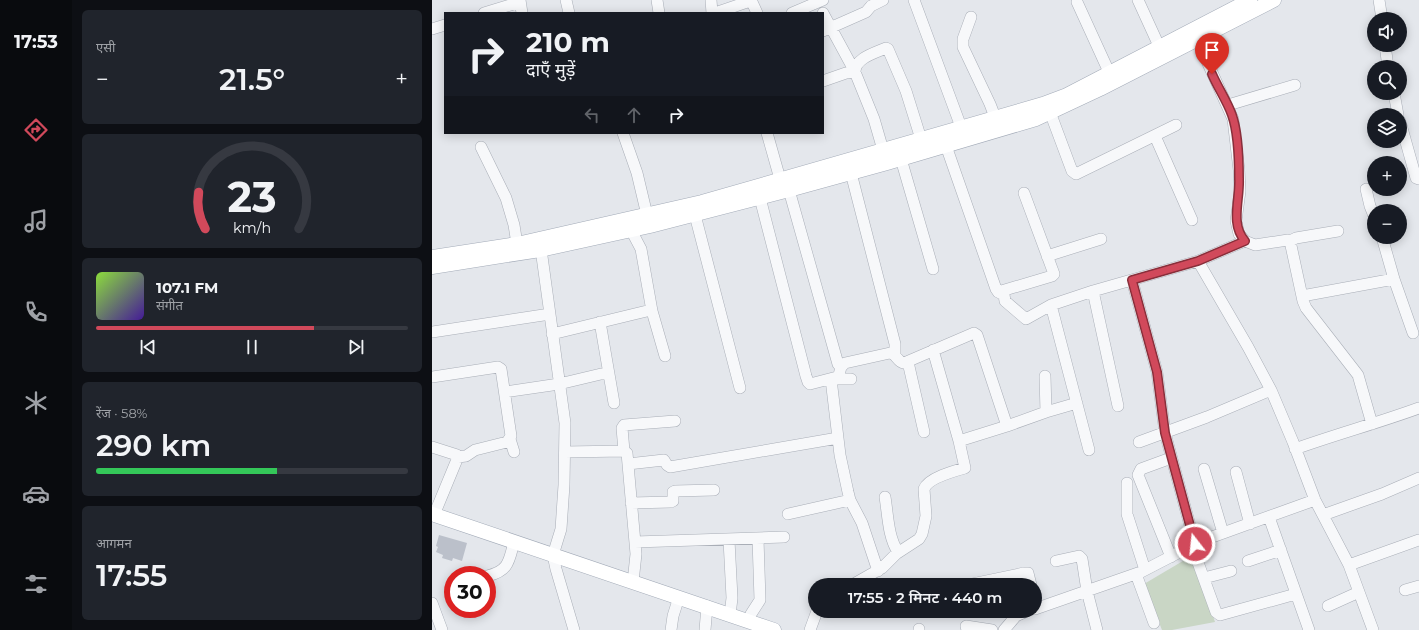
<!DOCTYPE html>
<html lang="hi">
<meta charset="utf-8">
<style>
body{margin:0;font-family:Montserrat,"Noto Sans Devanagari",sans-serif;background:#20242c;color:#f1f3f6;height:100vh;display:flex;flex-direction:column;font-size:15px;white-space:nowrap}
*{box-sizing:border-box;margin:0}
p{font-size:13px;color:#9ea1a6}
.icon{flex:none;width:22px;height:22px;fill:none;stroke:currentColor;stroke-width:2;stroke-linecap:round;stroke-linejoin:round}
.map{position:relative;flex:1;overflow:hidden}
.details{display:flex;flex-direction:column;gap:10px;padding:10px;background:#0d0f14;width:360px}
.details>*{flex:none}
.top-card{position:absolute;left:12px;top:12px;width:380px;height:122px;border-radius:0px;box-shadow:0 2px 10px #0003;background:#171b24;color:#f1f3f6;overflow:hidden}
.buttons{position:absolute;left:935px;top:12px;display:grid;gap:8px}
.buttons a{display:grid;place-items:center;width:40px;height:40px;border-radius:50%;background:#171b24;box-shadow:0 2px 10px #0003;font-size:20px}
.speed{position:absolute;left:12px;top:566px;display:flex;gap:8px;font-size:20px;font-weight:700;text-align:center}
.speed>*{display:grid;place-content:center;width:52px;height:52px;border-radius:50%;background:#171b24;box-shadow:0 2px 10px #0003;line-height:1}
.speed .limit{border:6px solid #d22;background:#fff;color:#111}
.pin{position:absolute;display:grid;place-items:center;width:34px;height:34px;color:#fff;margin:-41px -17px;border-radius:50% 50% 50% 0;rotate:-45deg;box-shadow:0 0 4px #0007}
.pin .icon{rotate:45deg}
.me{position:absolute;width:44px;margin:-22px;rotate:344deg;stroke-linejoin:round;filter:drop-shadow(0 0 3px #0008)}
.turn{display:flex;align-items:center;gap:14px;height:84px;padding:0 16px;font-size:18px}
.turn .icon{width:52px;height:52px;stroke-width:2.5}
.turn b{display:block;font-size:28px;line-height:34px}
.lanes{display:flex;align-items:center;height:38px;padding:0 16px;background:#0003;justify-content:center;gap:20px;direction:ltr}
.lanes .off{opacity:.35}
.big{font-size:30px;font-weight:600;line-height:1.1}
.details .widget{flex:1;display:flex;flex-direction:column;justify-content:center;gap:6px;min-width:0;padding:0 14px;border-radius:6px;background:#20242c}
.details .dial{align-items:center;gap:0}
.dial svg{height:104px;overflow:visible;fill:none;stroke:#363941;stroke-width:7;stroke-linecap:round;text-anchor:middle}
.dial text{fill:#f1f3f6;stroke:none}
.song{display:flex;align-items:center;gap:12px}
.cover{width:48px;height:48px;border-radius:6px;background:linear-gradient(135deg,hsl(90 70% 55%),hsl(260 70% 35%))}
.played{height:4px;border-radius:2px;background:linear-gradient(90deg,#d1495b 70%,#363941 70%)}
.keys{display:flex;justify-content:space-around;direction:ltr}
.heat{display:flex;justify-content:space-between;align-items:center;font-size:22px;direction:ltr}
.charge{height:6px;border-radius:3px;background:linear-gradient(90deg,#34c759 58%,#363941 0)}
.trip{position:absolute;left:376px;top:578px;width:234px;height:40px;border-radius:20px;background:#171b24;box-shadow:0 2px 10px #0003;font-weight:600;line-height:40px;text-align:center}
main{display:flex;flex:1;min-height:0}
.menu{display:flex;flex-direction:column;width:72px;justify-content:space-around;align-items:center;background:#090b0e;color:#9ea1a6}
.menu .icon{width:28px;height:28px}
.menu .selected{color:#d1495b}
.menu b{font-size:18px;color:#f1f3f6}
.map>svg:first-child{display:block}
.green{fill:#c9d6c5}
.building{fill:#bbc0ca}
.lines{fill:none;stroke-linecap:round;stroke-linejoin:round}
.minor-casing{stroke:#a9aeb7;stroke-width:12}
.major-casing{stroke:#a3abb8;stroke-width:15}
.minor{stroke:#f7f8fa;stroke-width:11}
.major{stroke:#fff;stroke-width:14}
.route-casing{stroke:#882f3b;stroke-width:10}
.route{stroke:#d1495b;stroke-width:7}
</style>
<main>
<nav class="menu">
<b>17:53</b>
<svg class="icon selected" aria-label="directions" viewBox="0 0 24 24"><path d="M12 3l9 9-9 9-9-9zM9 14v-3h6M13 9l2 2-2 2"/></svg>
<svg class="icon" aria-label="music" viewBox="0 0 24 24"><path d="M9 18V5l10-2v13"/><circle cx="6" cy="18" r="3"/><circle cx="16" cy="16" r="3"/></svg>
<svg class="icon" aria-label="phone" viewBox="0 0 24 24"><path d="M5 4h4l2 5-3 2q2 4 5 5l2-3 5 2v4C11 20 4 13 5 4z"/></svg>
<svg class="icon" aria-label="climate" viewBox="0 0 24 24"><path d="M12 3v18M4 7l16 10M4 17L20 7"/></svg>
<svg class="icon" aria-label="car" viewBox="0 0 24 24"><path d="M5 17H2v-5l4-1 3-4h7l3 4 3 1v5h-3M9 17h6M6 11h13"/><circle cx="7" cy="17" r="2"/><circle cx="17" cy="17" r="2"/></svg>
<svg class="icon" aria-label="filters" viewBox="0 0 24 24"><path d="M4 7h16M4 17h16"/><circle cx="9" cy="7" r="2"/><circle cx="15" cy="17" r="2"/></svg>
</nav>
<section class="details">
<div class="widget"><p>एसी</p>
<div class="heat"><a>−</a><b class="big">21.5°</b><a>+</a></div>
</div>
<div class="widget dial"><svg viewBox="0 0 100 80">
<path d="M14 69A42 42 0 1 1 86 69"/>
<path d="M14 69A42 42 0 0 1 9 41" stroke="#d1495b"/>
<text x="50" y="56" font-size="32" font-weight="700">23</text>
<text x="50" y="72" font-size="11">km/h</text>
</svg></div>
<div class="widget">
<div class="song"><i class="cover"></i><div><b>107.1 FM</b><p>संगीत</p></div></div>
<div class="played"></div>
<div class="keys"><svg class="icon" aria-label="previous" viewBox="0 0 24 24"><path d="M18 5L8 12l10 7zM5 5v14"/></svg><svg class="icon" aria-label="pause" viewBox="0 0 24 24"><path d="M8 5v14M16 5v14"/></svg><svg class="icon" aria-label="next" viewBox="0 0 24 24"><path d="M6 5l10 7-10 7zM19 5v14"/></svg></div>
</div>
<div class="widget"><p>रेंज · 58%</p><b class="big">290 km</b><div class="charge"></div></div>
<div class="widget"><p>आगमन</p><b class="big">17:55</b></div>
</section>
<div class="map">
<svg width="987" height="630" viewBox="0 0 987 630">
<rect width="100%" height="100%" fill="#e4e7ec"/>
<!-- green -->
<path class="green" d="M761,555L783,622L740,630H730L712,584Z"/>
<!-- building -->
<path class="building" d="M7,535L35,543L30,561L21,558L20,561L10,558L11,555L4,552L6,547L4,546Z"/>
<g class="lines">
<defs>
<path id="minor" d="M88,0L90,13
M134,0L137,13
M225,0L227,13
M279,0L280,13
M482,0L532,135
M706,0L727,46
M947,0L950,19
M645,2L677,72
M52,13L88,2
M283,13L318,1L320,2L325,13
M360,13L391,0
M391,13L423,72L414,73L391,81
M539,17L531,39V47L558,104L563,117
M0,29L13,25
M391,31L434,12L439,6L451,0
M765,39L801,119L807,170L808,191L804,221L807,234L813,241L823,245L856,240L858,241L871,301L874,308L926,375L940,424
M953,45L956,67
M962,93L966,115
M796,105L863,85
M618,112L640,171L644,174L744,125
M968,121L984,178L987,179
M191,133L205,173L215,215
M335,133L348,179
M723,136L760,220
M512,140L564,289L566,292L620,276L622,274L592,193
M49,147L74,198L82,225L85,244
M451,150L442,119L423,72C423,58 443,53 454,48L456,49L474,91L489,139
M469,159L501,269
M419,173L463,344V355
M934,189L938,206L942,216
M357,190L406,364L409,367
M328,198L374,376L376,382L378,384L405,377L407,375L409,367L413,363L458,353C465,354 465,362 472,363L542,333L545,335L575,426L614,412
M263,215L308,388
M199,230L209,249L220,311
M950,237L962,279L981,333
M858,241L864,238L906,231
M108,242L133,423L132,485L129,529L121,555L124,569L142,630
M615,256L669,239
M766,261L816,347L839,390L861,442L883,500L917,565L941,630
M700,280L725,372L733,433L763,544
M661,291L686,406
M566,292L572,295L573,301L594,319L619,305L661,291L766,261L813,241
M870,296L962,279
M619,305L657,450
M168,322L182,403
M0,332L118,314
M120,334L219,310L220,311L233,356
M476,362L492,432
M613,376L614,412L645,403
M0,377L66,367L69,369L79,436L75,442L43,450L34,456L26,457
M399,379L408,455L416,492L418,500L430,523L446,571
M401,379H419
M73,392L127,384L169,374H177
M78,439L82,452
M527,441L575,426
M707,442L775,417L839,390
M0,447L25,455L26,457L2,515
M863,449C905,434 946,423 987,408
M192,451L190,428L192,425L243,421
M133,452L192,451L195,453L204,554L201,582
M196,464L232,460L235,465L238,467L406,438
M772,469L791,533
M804,472L818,524
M695,483V514L713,570
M453,497C456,515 456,537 466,552
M199,503L239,502L241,501V492L243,491L282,490
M356,514L418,500
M891,515L950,494L987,478
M837,517L877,630
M297,540L300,598L298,615
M203,542L352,537
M760,546L784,612L788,615L864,594
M739,557L706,475L709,469L739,458
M624,561L647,556L650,559L655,591L665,630
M816,561L849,550
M917,565L987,540
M704,574L722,623
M55,576C77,571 77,561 82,542
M772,578L799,571
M540,584L592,573H596L599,585
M420,585L450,568L464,554L487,539L490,534L494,516L492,489C496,478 522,471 533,468L527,441L501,350
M973,590L987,586
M0,603L10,630
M896,606L927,592
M603,609L709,572L769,541L883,500
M317,621L319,614L328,600L326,539
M239,630L241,616L247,597
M273,630L275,606
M378,630L385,611
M487,630V629
M535,630L534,626L560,630
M572,630L584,616L595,611"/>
<path id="major" d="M0,257L85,244L270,202L611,104L635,95L818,0
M0,267L108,250L218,226L357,190L455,163L604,119L668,89L842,0
M0,514L342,630"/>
</defs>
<!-- minor casing -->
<use href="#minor" class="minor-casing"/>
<!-- major casing -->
<use href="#major" class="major-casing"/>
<!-- minor -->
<use href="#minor" class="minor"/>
<!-- major -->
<use href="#major" class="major"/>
</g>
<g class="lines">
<defs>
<path id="route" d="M763,544L733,433L725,372L700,280L766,261L813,241C798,224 808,200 807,179C807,161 806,132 800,115C795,101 786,88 780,74"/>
</defs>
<!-- route casing -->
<use href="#route" class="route-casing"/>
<!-- route -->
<use href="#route" class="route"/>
</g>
</svg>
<div class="buttons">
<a><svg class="icon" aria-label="sound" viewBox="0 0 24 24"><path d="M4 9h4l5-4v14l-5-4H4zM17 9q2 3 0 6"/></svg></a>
<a><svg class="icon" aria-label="search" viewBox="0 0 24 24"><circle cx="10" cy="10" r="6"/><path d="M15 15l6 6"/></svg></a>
<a><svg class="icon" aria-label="layers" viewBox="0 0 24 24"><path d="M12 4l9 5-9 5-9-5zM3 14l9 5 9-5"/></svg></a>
<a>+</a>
<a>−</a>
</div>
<div class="speed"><div class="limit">30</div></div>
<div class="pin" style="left:780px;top:74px;background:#d93025"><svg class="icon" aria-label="arrive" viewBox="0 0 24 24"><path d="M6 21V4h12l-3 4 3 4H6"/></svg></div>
<svg class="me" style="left:763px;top:544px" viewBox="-20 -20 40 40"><circle r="17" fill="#d1495b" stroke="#fff" stroke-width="3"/><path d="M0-11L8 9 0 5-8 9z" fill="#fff"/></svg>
<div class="trip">17:55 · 2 मिनट · 440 m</div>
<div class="top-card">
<div class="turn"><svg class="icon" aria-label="right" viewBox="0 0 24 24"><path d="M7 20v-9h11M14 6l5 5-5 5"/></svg><div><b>210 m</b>दाएँ मुड़ें</div></div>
<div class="lanes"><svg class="icon off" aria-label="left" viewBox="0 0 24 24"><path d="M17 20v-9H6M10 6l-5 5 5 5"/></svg><svg class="icon off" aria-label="ahead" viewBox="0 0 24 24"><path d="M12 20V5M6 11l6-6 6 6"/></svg><svg class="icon" aria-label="right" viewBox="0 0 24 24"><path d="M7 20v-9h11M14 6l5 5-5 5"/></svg></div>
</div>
</div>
</main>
